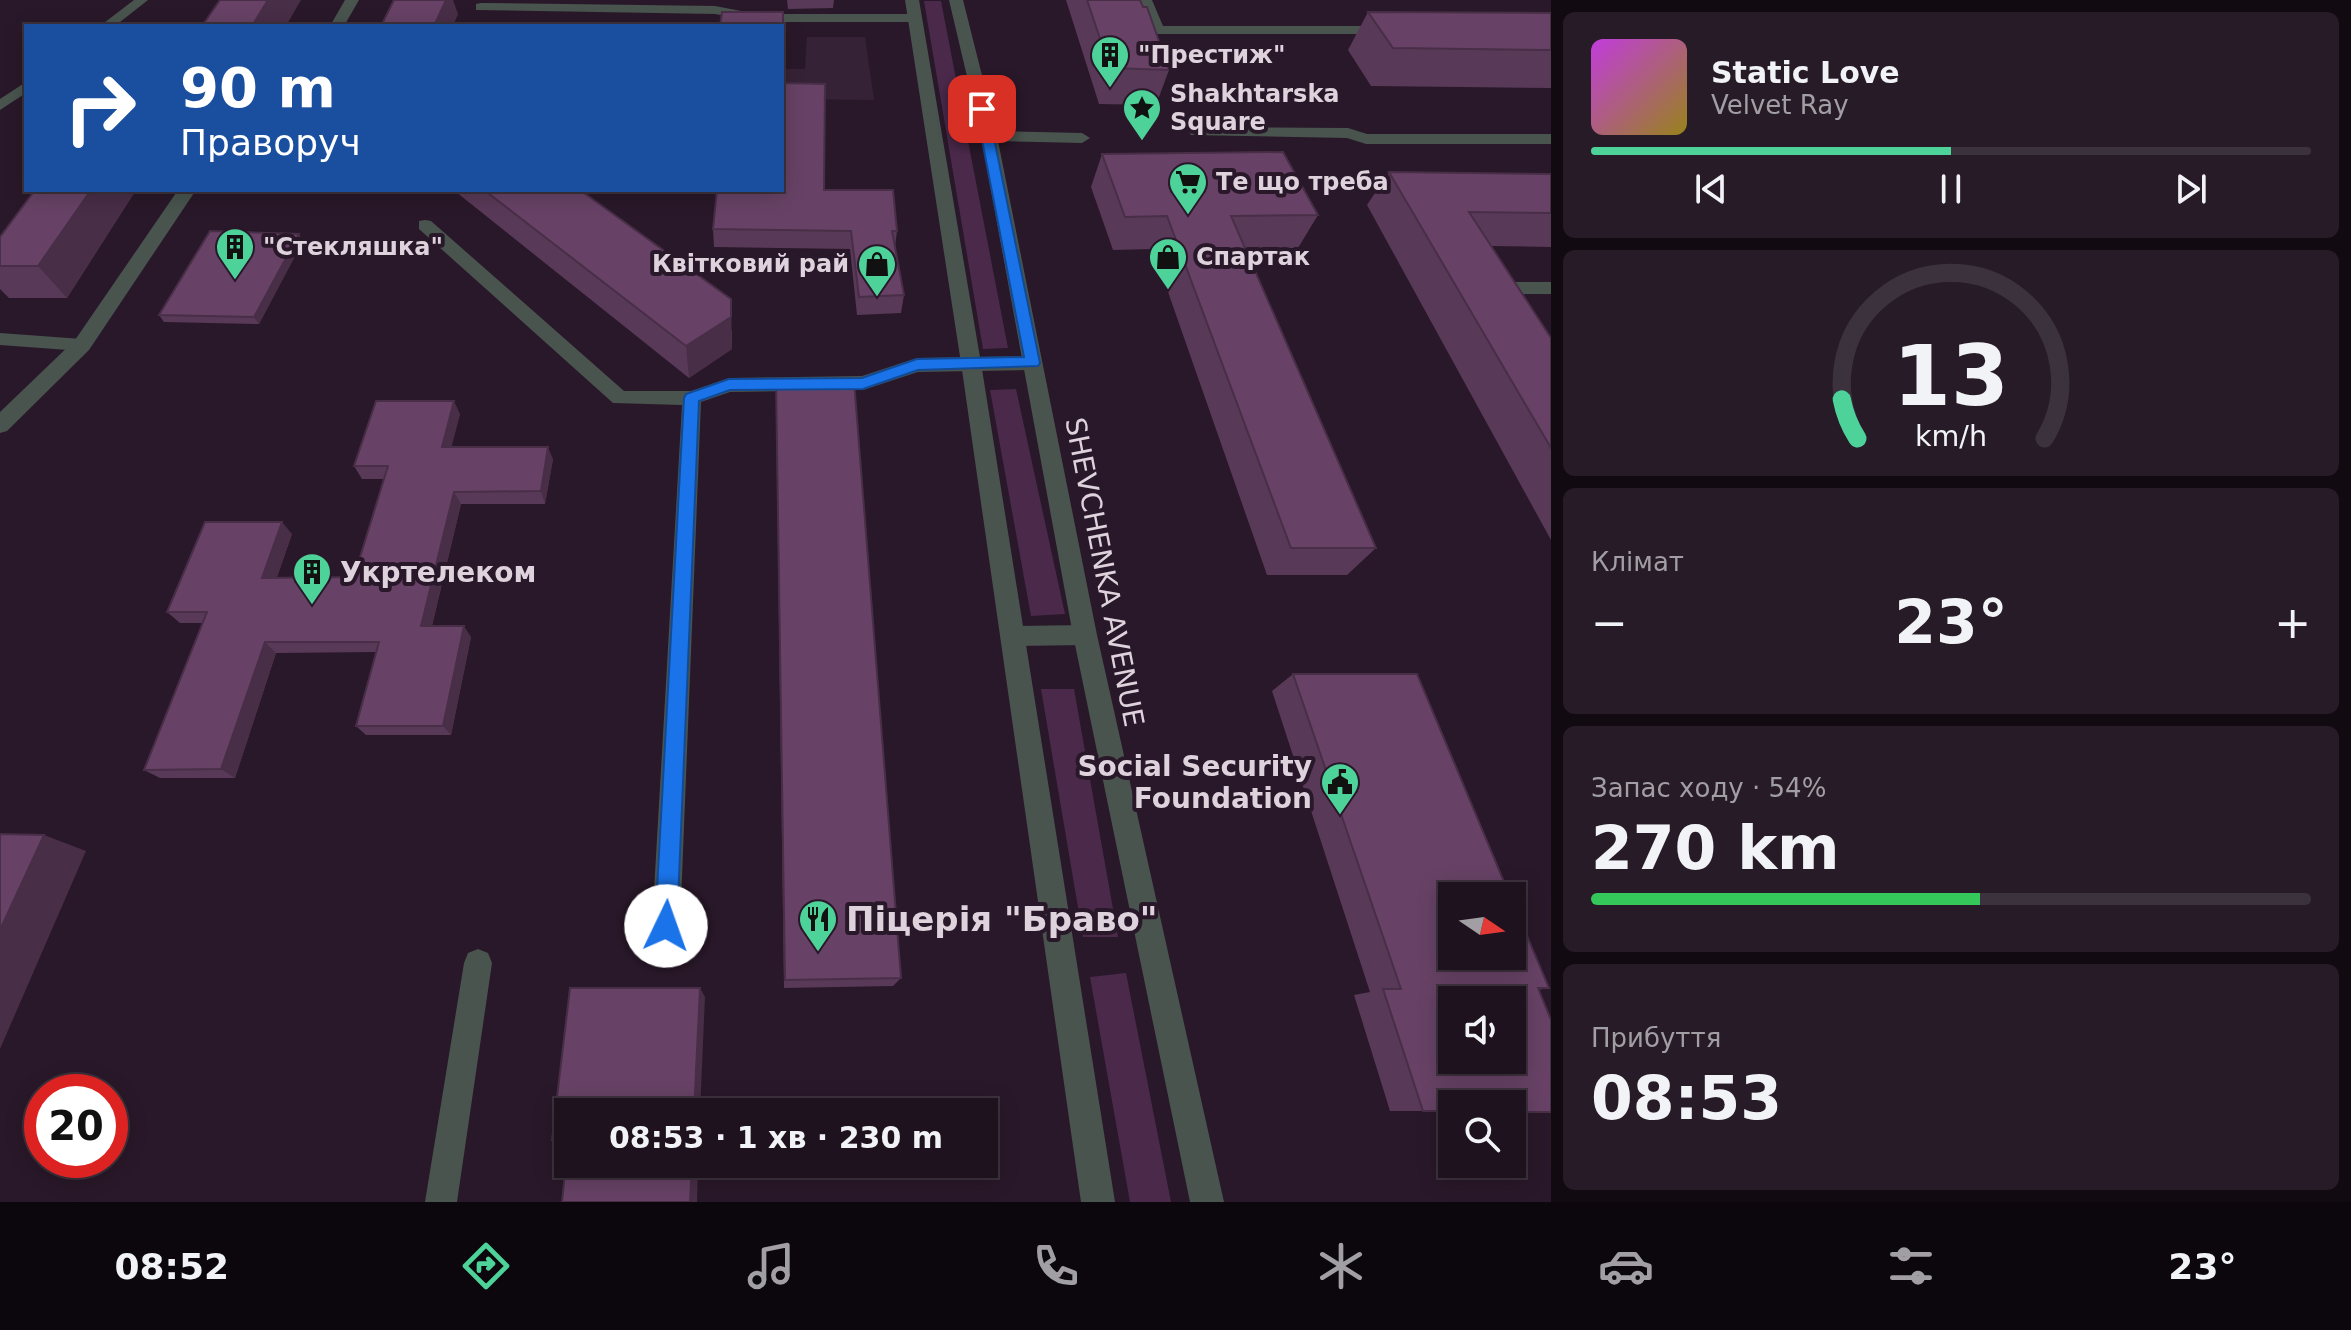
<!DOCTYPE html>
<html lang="uk">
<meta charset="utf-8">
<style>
body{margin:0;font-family:"DejaVu Sans",sans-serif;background:#271b28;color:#f1f3f6;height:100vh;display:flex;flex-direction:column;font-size:30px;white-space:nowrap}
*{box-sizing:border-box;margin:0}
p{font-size:26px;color:#a19ea4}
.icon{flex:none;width:44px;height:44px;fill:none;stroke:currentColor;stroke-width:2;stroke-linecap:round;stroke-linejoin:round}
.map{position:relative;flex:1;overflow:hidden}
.sheet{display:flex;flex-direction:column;gap:12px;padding:12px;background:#110a11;width:800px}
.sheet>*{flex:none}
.banner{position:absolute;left:24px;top:24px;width:760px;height:168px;border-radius:0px;box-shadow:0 4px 20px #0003,0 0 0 2px #3c323d;background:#1a4fa0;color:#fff;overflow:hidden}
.needle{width:52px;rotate:103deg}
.tools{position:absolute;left:1438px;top:882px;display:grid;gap:16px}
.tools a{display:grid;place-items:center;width:88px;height:88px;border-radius:0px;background:#1f121f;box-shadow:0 4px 20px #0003,0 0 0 2px #3c323d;font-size:40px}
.speed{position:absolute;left:24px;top:1074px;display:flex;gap:16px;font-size:40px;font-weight:700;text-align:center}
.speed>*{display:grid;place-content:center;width:104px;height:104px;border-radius:50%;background:#1f121f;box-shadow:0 4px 20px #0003,0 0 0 2px #3c323d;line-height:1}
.speed .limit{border:12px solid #d22;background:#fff;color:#111}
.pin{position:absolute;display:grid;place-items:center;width:68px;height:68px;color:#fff;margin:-34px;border-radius:16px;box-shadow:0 4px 12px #0006}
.me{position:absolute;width:88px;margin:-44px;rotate:3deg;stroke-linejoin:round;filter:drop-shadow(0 0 6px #0008)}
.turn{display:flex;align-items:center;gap:28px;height:168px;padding:0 24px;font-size:36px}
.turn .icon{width:104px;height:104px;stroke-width:2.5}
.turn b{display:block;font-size:56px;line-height:68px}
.big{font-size:60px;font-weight:700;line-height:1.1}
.sheet .widget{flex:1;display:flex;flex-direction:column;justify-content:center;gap:12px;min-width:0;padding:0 28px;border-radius:12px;background:#271b28}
.sheet .dial{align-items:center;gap:0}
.dial svg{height:208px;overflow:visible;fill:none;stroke:#3c323d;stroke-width:7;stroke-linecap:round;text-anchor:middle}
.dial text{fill:#f1f3f6;stroke:none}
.song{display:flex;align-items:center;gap:24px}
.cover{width:96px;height:96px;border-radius:12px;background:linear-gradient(135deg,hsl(290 70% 55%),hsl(50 70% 35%))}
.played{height:8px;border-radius:4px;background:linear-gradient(90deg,#4dd39a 50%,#3c323d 50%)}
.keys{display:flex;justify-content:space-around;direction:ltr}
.heat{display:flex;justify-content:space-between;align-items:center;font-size:44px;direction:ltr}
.charge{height:12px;border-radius:6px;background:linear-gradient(90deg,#34c759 54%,#3c323d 0)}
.trip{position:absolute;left:554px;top:1098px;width:444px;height:80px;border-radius:0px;background:#1f121f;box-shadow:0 4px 20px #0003,0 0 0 2px #3c323d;font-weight:700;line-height:80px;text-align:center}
.tab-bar{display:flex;height:128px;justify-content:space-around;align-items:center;background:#0c070c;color:#a19ea4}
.tab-bar .icon{width:56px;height:56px}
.tab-bar .on{color:#4dd39a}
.tab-bar b{font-size:36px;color:#f1f3f6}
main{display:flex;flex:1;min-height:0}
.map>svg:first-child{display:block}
.built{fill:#362236}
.green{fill:#4b294b}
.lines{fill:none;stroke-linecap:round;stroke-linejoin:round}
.lane{fill:#49544e;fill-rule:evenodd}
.street{fill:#49544e;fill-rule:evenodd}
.wall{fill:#593958}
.shaded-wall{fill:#482e47}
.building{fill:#674266;stroke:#482e47;stroke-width:2;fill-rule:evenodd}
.route{fill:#1a73e8;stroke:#114b97;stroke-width:2}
.labels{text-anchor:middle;stroke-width:8;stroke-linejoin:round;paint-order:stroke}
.far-poi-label{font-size:24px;font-weight:bold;fill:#ded2dd;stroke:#291829;text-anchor:start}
.poi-label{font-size:28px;font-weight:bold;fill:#ded2dd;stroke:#291829;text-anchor:start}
.street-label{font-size:28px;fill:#ded2dd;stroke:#291829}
.near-poi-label{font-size:34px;font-weight:bold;fill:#ded2dd;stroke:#291829;text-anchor:start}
</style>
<main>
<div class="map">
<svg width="1551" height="1202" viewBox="0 0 1551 1202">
<rect width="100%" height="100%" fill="#291829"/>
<!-- built -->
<path class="built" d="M807,37H865L874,100L782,99V69H805Z"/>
<!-- green -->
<path class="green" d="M924,1H941L1008,348L983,349Z
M1016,389L1065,614L1031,616L990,390Z
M1041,689H1074L1118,937H1083Z
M1126,973L1171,1202H1130L1090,977Z"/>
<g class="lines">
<!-- lane -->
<path class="lane" d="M134,0H148L115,26H100Z
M1140,0H1152L1163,26H1388L1395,30L1388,34H1158L1151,30Z
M481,3L715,6L757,14H915L921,18L915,22H757L715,14L476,10V4Z
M26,82V93L0,110V99Z
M425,220L431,221L624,391H691L729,378L862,376L917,358L1032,356L1041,363L1032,370L918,372L863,390L730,392L701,402L680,926L676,936L666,940L656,936L652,926L682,405L613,403L419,229V221Z
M1498,282H1551V294H1511L1509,299H1497L1489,288Z
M0,333L82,339L91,345L82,351L0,345Z
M1085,625L1093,628L1096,635L1093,642L1085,645L1012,646L1004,643L1001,636L1004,629L1012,626Z
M478,949L488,953L492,963L457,1202H425L464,963L468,953Z"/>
<!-- street -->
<path class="street" d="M345,0H359L344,26H330Z
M905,0H919L981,363L1115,1202H1081L961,363Z
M949,0H963L996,131L1082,133L1090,138L1082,143L998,141L1097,635L1224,1202H1190L1073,635L981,136Z
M1197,127L1348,128L1367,134H1551V144H1366L1347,138L1191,135L1189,132Z
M178,190H196L89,350L7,431L0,433V412L75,340Z"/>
</g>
<!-- wall -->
<path class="wall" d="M787,0H834L833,8L788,9Z
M1066,0H1140L1169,70L1156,105L1099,104Z
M1368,12L1551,13V88L1371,86L1348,50Z
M783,83L824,190L897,231L895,247L904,295L901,313L857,315L850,249L714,247L713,229Z
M1102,154L1318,215L1298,248H1245L1376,548L1347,575H1267L1153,249L1113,250L1091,187Z
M1389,172L1551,174V247L1491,246L1551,338V540L1367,205Z
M35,190H136L67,298H9L0,289V237Z
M455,190H580L732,331V349L689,378L456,192Z
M303,241L259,324L164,322L159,315Z
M776,412L901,978L893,986L784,988Z
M460,414L451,447L553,459L545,504H461L432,626L471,637L451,735H366L356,726L377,652L276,653L235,778H160L144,770L203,623H180L167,612L292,534L277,577H354L384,479H362L354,466Z
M1293,674L1549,988L1538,990L1452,1111H1390L1354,995L1370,992L1272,691Z"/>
<!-- shaded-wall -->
<path class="shaded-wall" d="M268,0H301L286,26H252Z
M446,0H453L458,14L453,26H434Z
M91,190H136L67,298L38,266Z
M299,234L303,241L259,324L254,317Z
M731,299L732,349L689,378L686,346Z
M454,401L460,414L448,460L442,447Z
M548,447L553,459L545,504L541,491Z
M454,492L461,504L429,637L421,626Z
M282,522L292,534L273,589L262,578Z
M464,626L471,637L451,735L443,726Z
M265,642L276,653L235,778L221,769Z
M44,835L86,851L0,1049V930Z
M700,988L705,997L700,1112H694Z
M692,1164H698L697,1202H690Z"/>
<!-- building -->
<path class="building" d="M220,0H268L252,26H202Z
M394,0H446L434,26H381Z
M1087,0H1140L1143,7H1147L1169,70L1110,68Z
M722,12H783V83L825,84L824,190H893L897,231H892L904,295L859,297L851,231L713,229L717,190H782V26H720Z
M1368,12L1551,13V50L1393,48Z
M1283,152L1318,215L1231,216L1376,548H1291L1167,216L1125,217L1102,154Z
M1389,172L1551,174V213L1469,212L1551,338V448Z
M35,190H91L38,266H0V237Z
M484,190H580L731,299V317L686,346Z
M210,231L299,234L254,317L159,315Z
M776,381H854L901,978L785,980Z
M376,401H454L442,447H548L541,491L454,492L421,626H464L443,726H356L379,642H265L221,769L144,770L207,612H167L205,522H282L262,578L354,577L388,466H354Z
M1293,674H1417L1510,896H1452V956H1512V900L1549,988H1538L1551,1020V1112H1512V1104H1452V1111H1423L1383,989H1401ZM1452,1000H1512V1060H1452Z
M0,834L44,835L0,930Z
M570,988H700L694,1112H568V1140H552Z
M568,1145V1164H692L690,1202H562Z"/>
<!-- route -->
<path class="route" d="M982,105L988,109L1040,363L1038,366L918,370L863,389L730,390L699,401L677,926L674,934L666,937L658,934L655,926L684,398L686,394L729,379L862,378L917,359L1024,357L976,109Z"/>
<!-- icons -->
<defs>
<symbol id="building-pin" viewBox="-11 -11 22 30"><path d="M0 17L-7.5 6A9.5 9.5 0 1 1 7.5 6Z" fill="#4dd39a" stroke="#291829"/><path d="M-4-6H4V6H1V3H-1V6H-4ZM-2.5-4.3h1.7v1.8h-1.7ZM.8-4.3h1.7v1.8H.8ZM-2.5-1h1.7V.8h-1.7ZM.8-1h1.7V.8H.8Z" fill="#111"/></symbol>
<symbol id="sight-pin" viewBox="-11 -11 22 30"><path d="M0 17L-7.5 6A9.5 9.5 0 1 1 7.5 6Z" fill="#4dd39a" stroke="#291829"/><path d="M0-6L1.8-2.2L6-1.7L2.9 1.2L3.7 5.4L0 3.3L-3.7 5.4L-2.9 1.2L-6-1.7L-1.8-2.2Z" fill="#111"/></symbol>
<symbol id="supermarket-pin" viewBox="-11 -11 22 30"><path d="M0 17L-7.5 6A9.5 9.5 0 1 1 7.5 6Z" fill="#4dd39a" stroke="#291829"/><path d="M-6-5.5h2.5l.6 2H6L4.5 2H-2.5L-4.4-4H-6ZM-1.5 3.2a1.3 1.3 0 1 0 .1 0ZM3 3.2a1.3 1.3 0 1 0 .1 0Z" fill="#111"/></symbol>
<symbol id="shop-pin" viewBox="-11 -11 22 30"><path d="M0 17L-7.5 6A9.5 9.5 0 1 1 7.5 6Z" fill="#4dd39a" stroke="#291829"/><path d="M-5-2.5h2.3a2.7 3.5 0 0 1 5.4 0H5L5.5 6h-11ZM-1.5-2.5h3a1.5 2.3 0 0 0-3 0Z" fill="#111"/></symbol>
<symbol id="civic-pin" viewBox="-11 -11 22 30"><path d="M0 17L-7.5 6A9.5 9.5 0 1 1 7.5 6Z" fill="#4dd39a" stroke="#291829"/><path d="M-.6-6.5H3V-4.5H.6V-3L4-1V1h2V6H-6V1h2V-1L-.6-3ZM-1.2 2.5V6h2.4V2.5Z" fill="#111"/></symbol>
<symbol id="restaurant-pin" viewBox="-11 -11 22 30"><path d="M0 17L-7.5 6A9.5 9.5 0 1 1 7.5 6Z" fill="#4dd39a" stroke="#291829"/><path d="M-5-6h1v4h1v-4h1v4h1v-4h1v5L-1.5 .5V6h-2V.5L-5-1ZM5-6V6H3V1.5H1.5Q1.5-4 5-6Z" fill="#111"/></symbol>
</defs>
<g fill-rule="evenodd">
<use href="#building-pin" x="1088" y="33" width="44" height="60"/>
<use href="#sight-pin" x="1120" y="86" width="44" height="60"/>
<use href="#supermarket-pin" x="1166" y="160" width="44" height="60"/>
<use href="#building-pin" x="213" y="225" width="44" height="60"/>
<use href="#shop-pin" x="1146" y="235" width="44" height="60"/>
<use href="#shop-pin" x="855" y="242" width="44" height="60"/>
<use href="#building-pin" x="290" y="550" width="44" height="60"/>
<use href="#civic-pin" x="1318" y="760" width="44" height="60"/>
<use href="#restaurant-pin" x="796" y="897" width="44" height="60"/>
</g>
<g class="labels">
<!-- far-poi labels -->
<g class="far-poi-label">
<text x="1138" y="63">"Престиж"</text>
<text x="1170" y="102">Shakhtarska<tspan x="1170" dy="28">Square</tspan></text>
<text x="1216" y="190">Те що треба</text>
<text x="263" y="255">"Стекляшка"</text>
<text x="1196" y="265">Спартак</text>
<text x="849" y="272" text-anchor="end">Квітковий рай</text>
</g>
<!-- poi labels -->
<g class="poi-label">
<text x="340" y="582">Укртелеком</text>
<text x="1312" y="776" text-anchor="end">Social Security<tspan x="1312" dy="32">Foundation</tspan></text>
</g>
<!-- street labels -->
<g class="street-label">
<text transform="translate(1105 572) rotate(79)" y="10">SHEVCHENKA AVENUE</text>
</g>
<!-- near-poi labels -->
<g class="near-poi-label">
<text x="846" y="931">Піцерія "Браво"</text>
</g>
</g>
</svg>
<div class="tools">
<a><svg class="needle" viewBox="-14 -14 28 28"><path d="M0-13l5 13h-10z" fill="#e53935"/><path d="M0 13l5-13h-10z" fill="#a19ea4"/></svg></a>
<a><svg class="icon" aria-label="sound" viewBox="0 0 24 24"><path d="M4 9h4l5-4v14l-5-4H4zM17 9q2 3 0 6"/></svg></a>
<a><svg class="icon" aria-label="search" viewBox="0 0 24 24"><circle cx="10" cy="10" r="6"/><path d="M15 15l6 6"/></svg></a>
</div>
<div class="speed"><div class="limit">20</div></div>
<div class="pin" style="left:982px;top:109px;background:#d93025"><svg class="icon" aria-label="arrive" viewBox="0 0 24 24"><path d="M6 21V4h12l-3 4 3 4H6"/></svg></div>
<svg class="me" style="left:666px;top:926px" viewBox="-20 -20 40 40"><circle r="19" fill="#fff"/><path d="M0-13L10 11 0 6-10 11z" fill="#1a73e8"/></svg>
<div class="trip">08:53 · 1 хв · 230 m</div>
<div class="banner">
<div class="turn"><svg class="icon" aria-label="right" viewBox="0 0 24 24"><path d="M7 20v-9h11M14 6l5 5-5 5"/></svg><div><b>90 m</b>Праворуч</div></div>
</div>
</div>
<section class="sheet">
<div class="widget">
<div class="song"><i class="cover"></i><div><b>Static Love</b><p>Velvet Ray</p></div></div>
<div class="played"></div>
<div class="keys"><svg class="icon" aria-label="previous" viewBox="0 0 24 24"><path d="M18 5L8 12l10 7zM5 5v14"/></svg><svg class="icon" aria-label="pause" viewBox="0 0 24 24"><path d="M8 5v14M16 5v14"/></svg><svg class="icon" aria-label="next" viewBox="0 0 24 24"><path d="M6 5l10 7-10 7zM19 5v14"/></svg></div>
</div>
<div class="widget dial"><svg viewBox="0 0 100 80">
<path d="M14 69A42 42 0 1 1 86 69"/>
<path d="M14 69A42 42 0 0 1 8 54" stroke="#4dd39a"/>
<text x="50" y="56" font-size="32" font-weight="700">13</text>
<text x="50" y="72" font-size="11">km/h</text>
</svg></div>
<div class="widget"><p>Клімат</p>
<div class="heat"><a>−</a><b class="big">23°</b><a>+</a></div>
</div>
<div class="widget"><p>Запас ходу · 54%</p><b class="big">270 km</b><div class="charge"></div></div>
<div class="widget"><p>Прибуття</p><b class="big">08:53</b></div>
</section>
</main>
<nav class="tab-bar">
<b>08:52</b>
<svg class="icon on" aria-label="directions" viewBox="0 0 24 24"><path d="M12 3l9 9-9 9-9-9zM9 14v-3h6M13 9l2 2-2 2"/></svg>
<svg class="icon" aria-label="music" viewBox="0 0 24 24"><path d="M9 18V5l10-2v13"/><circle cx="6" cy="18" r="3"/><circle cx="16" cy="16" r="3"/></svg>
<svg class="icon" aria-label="phone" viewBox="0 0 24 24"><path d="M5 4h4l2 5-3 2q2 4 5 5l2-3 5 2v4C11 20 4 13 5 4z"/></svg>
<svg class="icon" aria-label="climate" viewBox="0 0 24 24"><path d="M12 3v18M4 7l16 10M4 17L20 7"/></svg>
<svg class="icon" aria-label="car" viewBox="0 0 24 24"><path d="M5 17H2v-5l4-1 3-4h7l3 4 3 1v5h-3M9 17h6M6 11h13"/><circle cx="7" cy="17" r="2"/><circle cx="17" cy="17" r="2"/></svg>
<svg class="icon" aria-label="filters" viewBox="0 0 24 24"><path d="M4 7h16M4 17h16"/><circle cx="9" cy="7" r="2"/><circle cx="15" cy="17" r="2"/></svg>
<b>23°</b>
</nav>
